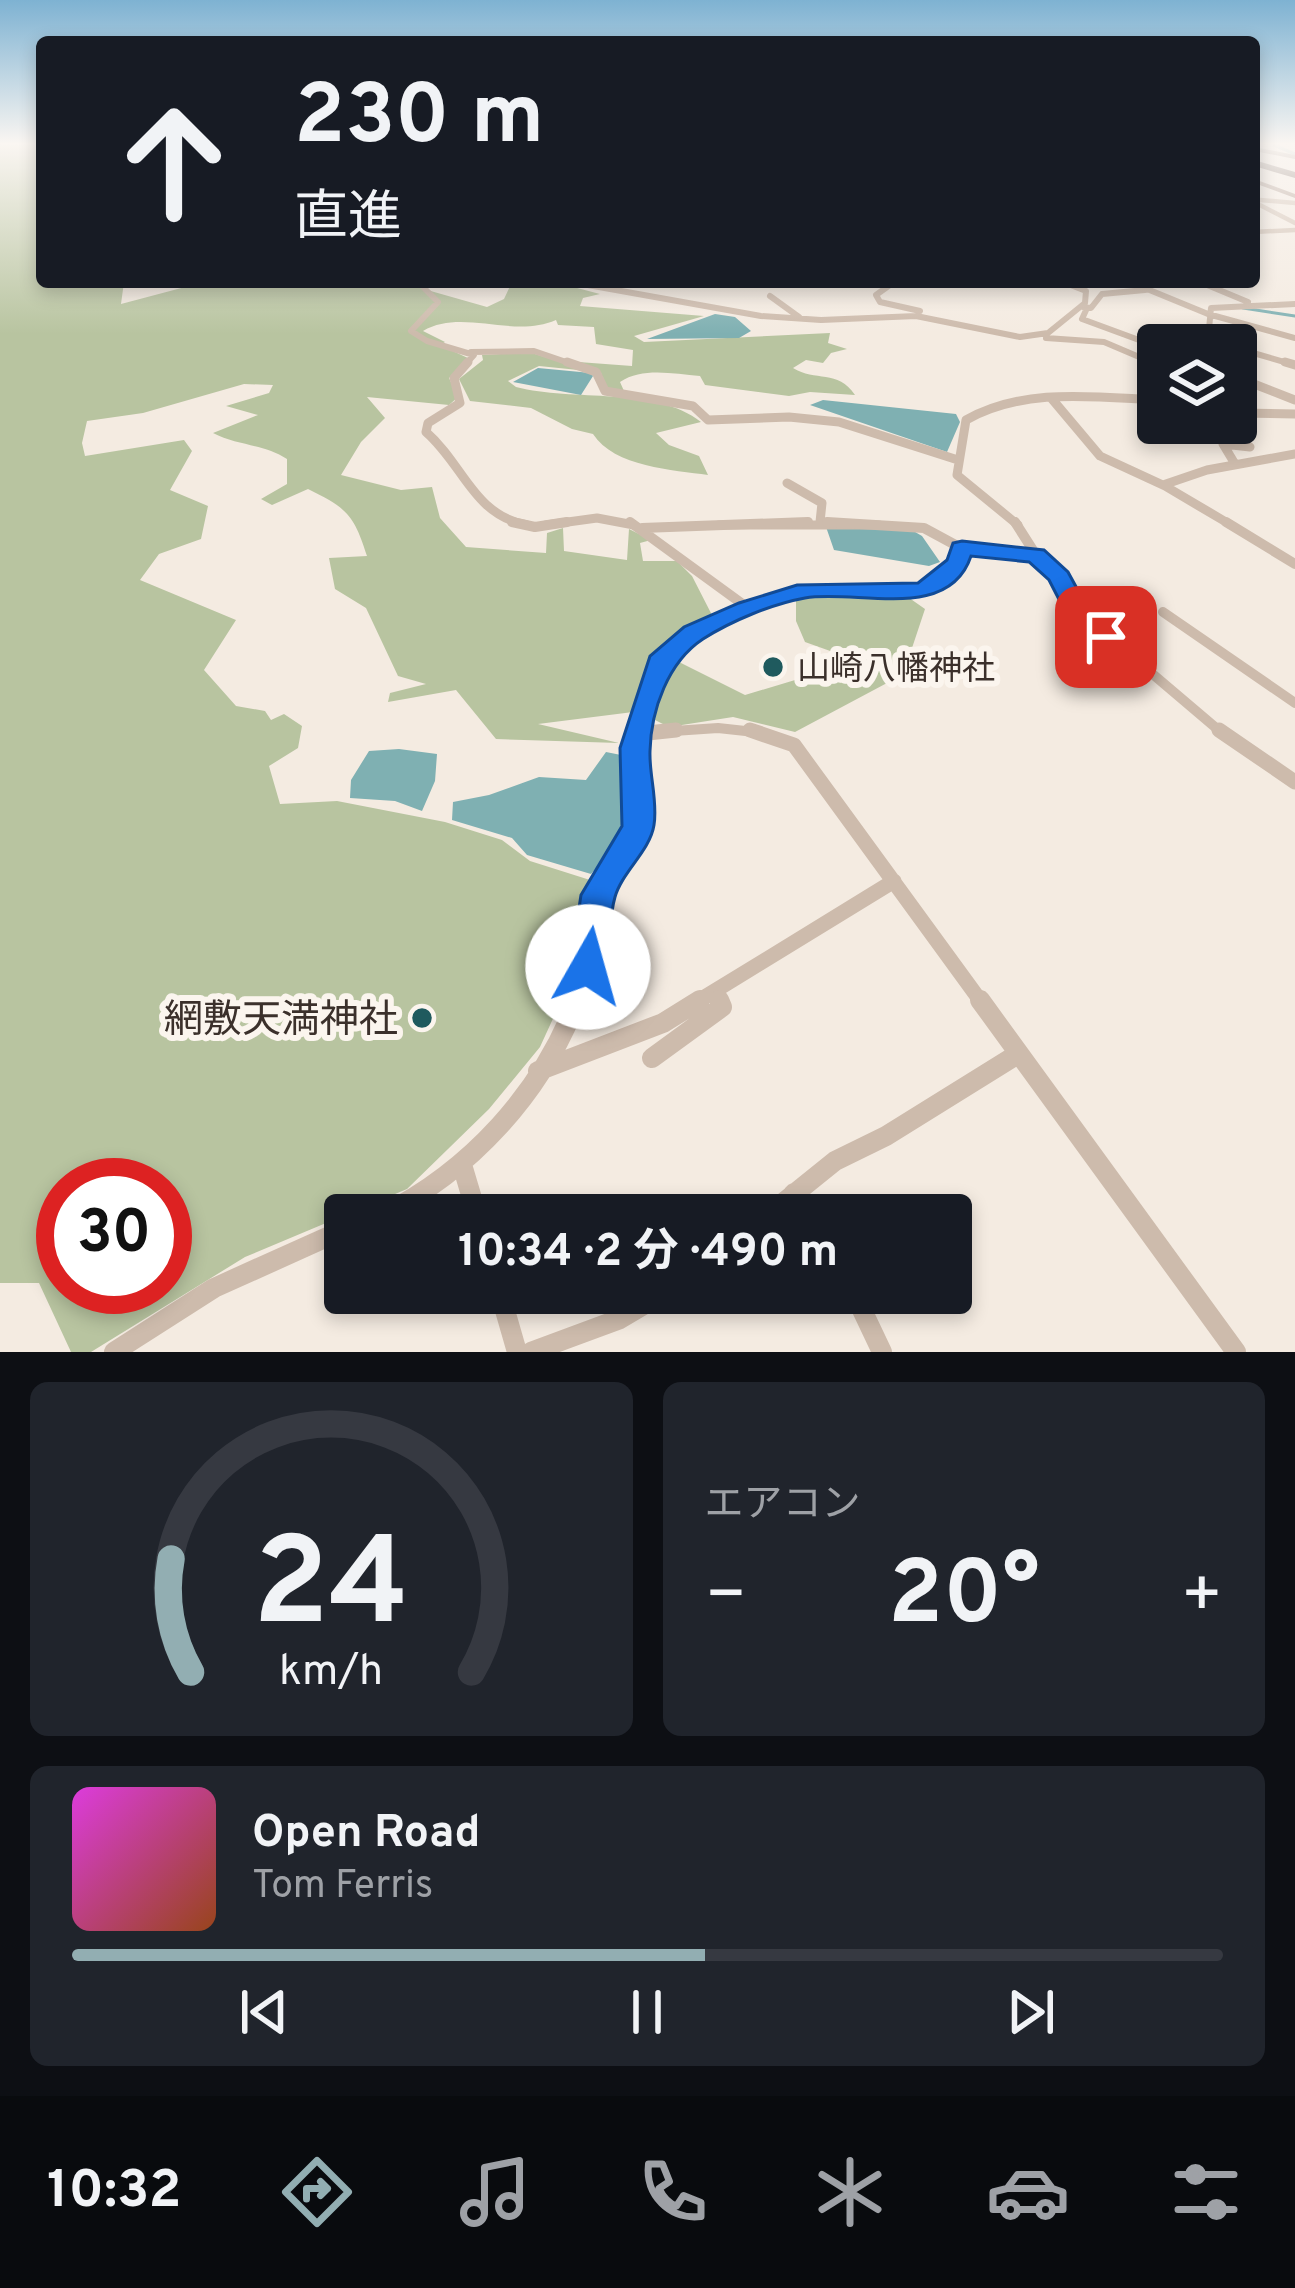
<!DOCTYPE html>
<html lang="ja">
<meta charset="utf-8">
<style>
body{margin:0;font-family:Overpass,"Noto Sans JP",sans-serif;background:#20242c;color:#f1f3f6;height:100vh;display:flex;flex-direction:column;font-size:45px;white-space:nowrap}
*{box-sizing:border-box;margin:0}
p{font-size:39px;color:#9ea1a6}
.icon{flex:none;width:66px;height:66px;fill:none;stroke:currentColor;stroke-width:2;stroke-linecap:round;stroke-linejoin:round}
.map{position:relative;height:1352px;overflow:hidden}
.panel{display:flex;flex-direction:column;gap:30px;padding:30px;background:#0d0f14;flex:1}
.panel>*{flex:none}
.top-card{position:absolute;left:36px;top:36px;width:1224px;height:252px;border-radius:12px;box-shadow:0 6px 18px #0003;background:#171b24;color:#f1f3f6;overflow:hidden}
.tools{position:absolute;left:1137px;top:324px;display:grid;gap:24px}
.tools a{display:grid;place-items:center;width:120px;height:120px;border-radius:12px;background:#171b24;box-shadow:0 6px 18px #0003;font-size:60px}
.speed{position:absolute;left:36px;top:1158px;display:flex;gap:24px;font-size:60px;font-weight:700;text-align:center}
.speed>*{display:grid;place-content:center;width:156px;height:156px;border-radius:50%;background:#171b24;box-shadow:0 6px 18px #0003;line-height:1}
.speed .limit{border:18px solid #d22;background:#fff;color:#111}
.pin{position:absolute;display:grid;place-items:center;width:102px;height:102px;color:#fff;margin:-51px;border-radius:24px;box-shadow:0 6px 18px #0006}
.me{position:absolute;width:132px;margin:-66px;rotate:7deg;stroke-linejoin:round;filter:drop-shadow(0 0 9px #0008)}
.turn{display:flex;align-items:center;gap:42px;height:252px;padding:0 60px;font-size:54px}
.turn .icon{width:156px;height:156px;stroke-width:2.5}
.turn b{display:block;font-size:84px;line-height:102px}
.big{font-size:90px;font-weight:700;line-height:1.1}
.panel .tile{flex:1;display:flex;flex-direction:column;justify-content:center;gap:18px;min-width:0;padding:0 42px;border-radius:18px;background:#20242c}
.panel .dial{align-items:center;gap:0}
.dial svg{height:312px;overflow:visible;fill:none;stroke:#363941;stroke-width:7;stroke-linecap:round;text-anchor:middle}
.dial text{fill:#f1f3f6;stroke:none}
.song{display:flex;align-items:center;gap:36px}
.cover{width:144px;height:144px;border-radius:18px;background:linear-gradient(135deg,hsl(300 70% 55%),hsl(20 70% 35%))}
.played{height:12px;border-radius:6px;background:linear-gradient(90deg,#92aeb2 55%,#363941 55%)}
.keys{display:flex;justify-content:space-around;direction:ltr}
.heat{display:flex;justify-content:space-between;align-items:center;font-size:66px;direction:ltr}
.panel .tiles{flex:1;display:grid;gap:30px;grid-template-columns:1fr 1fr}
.tile:last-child{grid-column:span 2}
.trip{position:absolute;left:324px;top:1194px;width:648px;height:120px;border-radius:12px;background:#171b24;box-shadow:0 6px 18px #0003;font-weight:700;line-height:120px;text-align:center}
.menu{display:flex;height:192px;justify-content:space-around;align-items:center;background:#090b0e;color:#9ea1a6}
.menu .icon{width:84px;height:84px}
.menu .selected{color:#92aeb2}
.menu b{font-size:54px;color:#f1f3f6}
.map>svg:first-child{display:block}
.green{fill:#b8c4a0;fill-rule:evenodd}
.water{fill:#7fb0b2}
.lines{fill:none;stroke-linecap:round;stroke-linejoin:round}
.stream{stroke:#7fb0b2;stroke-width:3}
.street-far5{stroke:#cdbbac;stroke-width:4.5}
.street-far4{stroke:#cdbbac;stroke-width:6}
.street-far3{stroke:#cdbbac;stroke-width:9}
.street-far2{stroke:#cdbbac;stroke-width:10}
.street-far1{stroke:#cdbbac;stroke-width:15}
.street{stroke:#cdbbac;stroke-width:20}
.secondary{fill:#a18a7d;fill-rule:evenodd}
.primary{fill:#7d675c;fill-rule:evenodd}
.highway{fill:#5c4a42;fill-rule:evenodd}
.route{fill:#1a73e8;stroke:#114b97;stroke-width:3}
.poi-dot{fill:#1f5a5e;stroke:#fbf5ee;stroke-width:4.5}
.labels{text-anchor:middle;stroke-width:12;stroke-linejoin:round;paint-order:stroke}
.poi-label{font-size:33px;fill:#3b302b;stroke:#fbf5ee;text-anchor:start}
.near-poi-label{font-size:39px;fill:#3b302b;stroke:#fbf5ee;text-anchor:end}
</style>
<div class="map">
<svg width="1295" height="1352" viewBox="0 0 1295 1352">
<rect width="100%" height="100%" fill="#f4ebe1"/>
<!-- green -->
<path class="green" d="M0,145H42V282H124L121,304L204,282H399L487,307L504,299L511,284L558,283L600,294L583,298L580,306L704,316L634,336L644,342L830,333L828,343L847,349L831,353L823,363L806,360L793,368C815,382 838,369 855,395L810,392L789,396L705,385L700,376C673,374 643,367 620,382L624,391L606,388L601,373L565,361L632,366L633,350L596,344L594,327L558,325L556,320C513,339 462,308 423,331L445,342L440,345L470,359L449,378L458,397L449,405L367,397L385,418L361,442L341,475L401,490L432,487L440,518L466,547L546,553L547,533L563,528L564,551L627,560L629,529L651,540L640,543L643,561H677L692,576L714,619C664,645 655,657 641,711L538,724L619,743L496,739L456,690L388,702L390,693L426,684L398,676L366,608L335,589L329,558L367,556C354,515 347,508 308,489L272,505L261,499L287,484V459C265,444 238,446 213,433L258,415L226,406L269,393L273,385L244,384L143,413L87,421L82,443L85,456L184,440L192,451L170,490L208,506L201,539L159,554L140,580L236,620L204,670L236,706L265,711L271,720L284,714L302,726L298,748L269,766L280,804L337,801L445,822L502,840L530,861L590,880L578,964L540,1047L489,1109L407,1189L245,1257L91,1352H71L39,1283H0ZM63,1185H165V1287H63Z
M517,353H532L588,371L539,366L508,381L516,387C573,402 656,386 701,422L656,433L669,445L699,456L708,475C674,470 614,467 593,434L572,429L531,408L470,401L459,379L483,360L482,355Z
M832,593L905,595L925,609L909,657L887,683L795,732L733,717L669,727L651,718L673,659L745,695L838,667L833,652L805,642L796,621V597Z"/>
<!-- water -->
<path class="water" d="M715,314L735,317L751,331L739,338L647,339Z
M538,368L591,373L593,376L581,395L513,382Z
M823,400L956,414L960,422L947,452L810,405Z
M825,524L910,529L922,536L940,562L929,566L834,550Z
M399,749L437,754L435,781L422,811L395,801L350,798L351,780L369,751Z
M606,752L621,755C624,812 631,830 591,874L527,855L512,838L452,820L453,802L489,795L539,777L586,780Z"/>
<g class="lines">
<!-- stream -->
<path class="stream" d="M1274,145L1295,154
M1243,308L1295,316"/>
<!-- street-far5 -->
<path class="street-far5" d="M1260,200L1295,203
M1254,202L1295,223
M1254,232L1295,230"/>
<!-- street-far4 -->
<path class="street-far4" d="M425,282L424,288L438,302L411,331L427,341L474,355L465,365
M571,282L761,316L821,320L916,316L1020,337L1048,333L1085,303L1086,291L1063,282
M894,282L876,295L880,302L920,311
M1130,282L1208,314L1295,338
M1200,282L1248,302
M770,296L799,317
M1083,307L1091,308L1102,294L1145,290
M1087,308L1082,319L1158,347
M1046,338L1104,342L1158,365
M1224,345L1208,339L1211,308L1295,304
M1236,348L1295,365
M471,352L534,351L575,365"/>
<!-- street-far3 -->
<path class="street-far3" d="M468,362L454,378L460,403L428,423L426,432C464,465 473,515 527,525
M567,362L596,372L605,391L693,406L708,420L789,417L839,422L958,460
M1153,362L1158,365
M1285,362L1295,365
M1236,377L1295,400
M1052,399L1100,456L1165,486L1231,525
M1236,413L1295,414
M1235,464L1223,444L1250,447
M787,483L822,503L820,522
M1163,485L1207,470L1295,454
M546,525L597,518L634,525
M719,525H879
M1018,525L957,475L966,420C1024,387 1094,397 1158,400"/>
<!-- street-far2 -->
<path class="street-far2" d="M512,522L535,527L567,522
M630,522L748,608C688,638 648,664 637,733
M827,522L924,528L961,548L1036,555L1059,577L1076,609L1222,733
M1015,522L1036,555
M1226,522L1295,564
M642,528L808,522
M748,608C769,601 790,592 811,590C867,586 933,612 961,548
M1163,612L1295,703
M644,733L718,728L764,733"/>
<!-- street-far1 -->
<path class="street-far1" d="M750,730L794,745L982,1003
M1219,730L1295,782
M638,734L676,730
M716,992L721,1003
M576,1003L589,961L600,890L638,828L637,730
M695,1003L894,881"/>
<!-- street -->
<path class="street" d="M980,1000L1236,1352
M652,1058L722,1007L719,1000
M538,1071L663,1023L700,1000
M463,1168L477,1215
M794,1193L809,1215
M382,1215C470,1171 542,1093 577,1000
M768,1215L835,1161L886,1136L1018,1054
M500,1293L517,1352
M854,1293L882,1352
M114,1352L214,1288L345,1229
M531,1352L620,1319L664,1293"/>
<!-- secondary -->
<path class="secondary" d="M1254,179L1295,194V198L1254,183Z"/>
<!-- primary -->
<path class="primary" d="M1254,147L1295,155V159L1254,151Z"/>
<!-- highway -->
<path class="highway" d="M1254,160L1295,172V178L1254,166Z"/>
</g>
<!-- sky -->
<linearGradient id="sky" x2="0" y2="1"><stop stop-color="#7eb2d2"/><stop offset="0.43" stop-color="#faf6f2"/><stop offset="1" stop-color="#faf6f2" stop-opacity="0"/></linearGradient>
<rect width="1295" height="334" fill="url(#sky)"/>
<!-- route -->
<path class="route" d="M962,541L1044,550L1068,572L1086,605L1119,637L1116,642H1097L1067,615L1049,580L1029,562L971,556C949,623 856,589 805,598C772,604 731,621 703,639C668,662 651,710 650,751C649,775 658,801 654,825C650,851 622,872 615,897C607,924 613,953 601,979L588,984L575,979L570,967L581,895L622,826L620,748L650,656L684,627L739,603L797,585L918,583L947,560L953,543Z"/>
<!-- markers -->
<g class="poi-dot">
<circle cx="773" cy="667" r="12"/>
<circle cx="422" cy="1018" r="12"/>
</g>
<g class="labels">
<!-- poi labels -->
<g class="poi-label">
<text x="797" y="679">山崎八幡神社</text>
</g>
<!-- near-poi labels -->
<g class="near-poi-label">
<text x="398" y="1032">網敷天満神社</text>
</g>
</g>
</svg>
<div class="tools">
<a><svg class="icon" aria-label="layers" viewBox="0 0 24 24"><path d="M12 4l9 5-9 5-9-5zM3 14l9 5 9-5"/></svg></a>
</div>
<div class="speed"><div class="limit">30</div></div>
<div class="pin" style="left:1106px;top:637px;background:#d93025"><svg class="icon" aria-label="arrive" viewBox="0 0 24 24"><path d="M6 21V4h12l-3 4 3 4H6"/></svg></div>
<svg class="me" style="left:588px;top:967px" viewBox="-20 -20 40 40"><circle r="19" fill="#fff"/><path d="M0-13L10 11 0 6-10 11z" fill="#1a73e8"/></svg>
<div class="trip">10:34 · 2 分 · 490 m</div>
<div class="top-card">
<div class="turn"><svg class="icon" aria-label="ahead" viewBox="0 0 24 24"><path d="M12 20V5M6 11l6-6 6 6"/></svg><div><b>230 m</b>直進</div></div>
</div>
</div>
<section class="panel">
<div class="tiles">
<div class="tile dial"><svg viewBox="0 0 100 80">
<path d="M14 69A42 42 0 1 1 86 69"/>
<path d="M14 69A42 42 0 0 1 9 40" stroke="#92aeb2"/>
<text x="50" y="56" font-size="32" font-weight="700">24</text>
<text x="50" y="72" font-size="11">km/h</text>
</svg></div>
<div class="tile"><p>エアコン</p>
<div class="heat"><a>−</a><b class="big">20°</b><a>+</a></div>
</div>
<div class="tile">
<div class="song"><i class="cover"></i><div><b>Open Road</b><p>Tom Ferris</p></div></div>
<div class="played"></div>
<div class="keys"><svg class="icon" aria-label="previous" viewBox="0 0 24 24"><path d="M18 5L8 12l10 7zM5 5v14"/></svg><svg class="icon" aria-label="pause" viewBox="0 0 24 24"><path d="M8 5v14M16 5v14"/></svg><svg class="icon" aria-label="next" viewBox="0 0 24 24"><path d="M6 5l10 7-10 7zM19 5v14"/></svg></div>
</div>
</div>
</section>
<nav class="menu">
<b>10:32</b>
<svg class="icon selected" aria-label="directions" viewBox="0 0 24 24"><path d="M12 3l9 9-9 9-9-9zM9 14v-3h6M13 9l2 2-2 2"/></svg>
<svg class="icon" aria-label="music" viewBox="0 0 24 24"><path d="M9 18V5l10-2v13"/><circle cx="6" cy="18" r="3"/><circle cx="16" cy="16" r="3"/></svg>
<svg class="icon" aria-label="phone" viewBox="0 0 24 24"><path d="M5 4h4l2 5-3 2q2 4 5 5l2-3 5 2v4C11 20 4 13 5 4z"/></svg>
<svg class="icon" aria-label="climate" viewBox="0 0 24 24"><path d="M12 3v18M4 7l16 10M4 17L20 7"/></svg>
<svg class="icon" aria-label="car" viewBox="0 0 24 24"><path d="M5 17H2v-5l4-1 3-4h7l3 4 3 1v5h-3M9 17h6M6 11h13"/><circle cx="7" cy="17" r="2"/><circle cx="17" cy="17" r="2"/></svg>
<svg class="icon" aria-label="filters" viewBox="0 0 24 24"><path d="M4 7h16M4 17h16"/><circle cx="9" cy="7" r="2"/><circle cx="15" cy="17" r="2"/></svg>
</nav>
